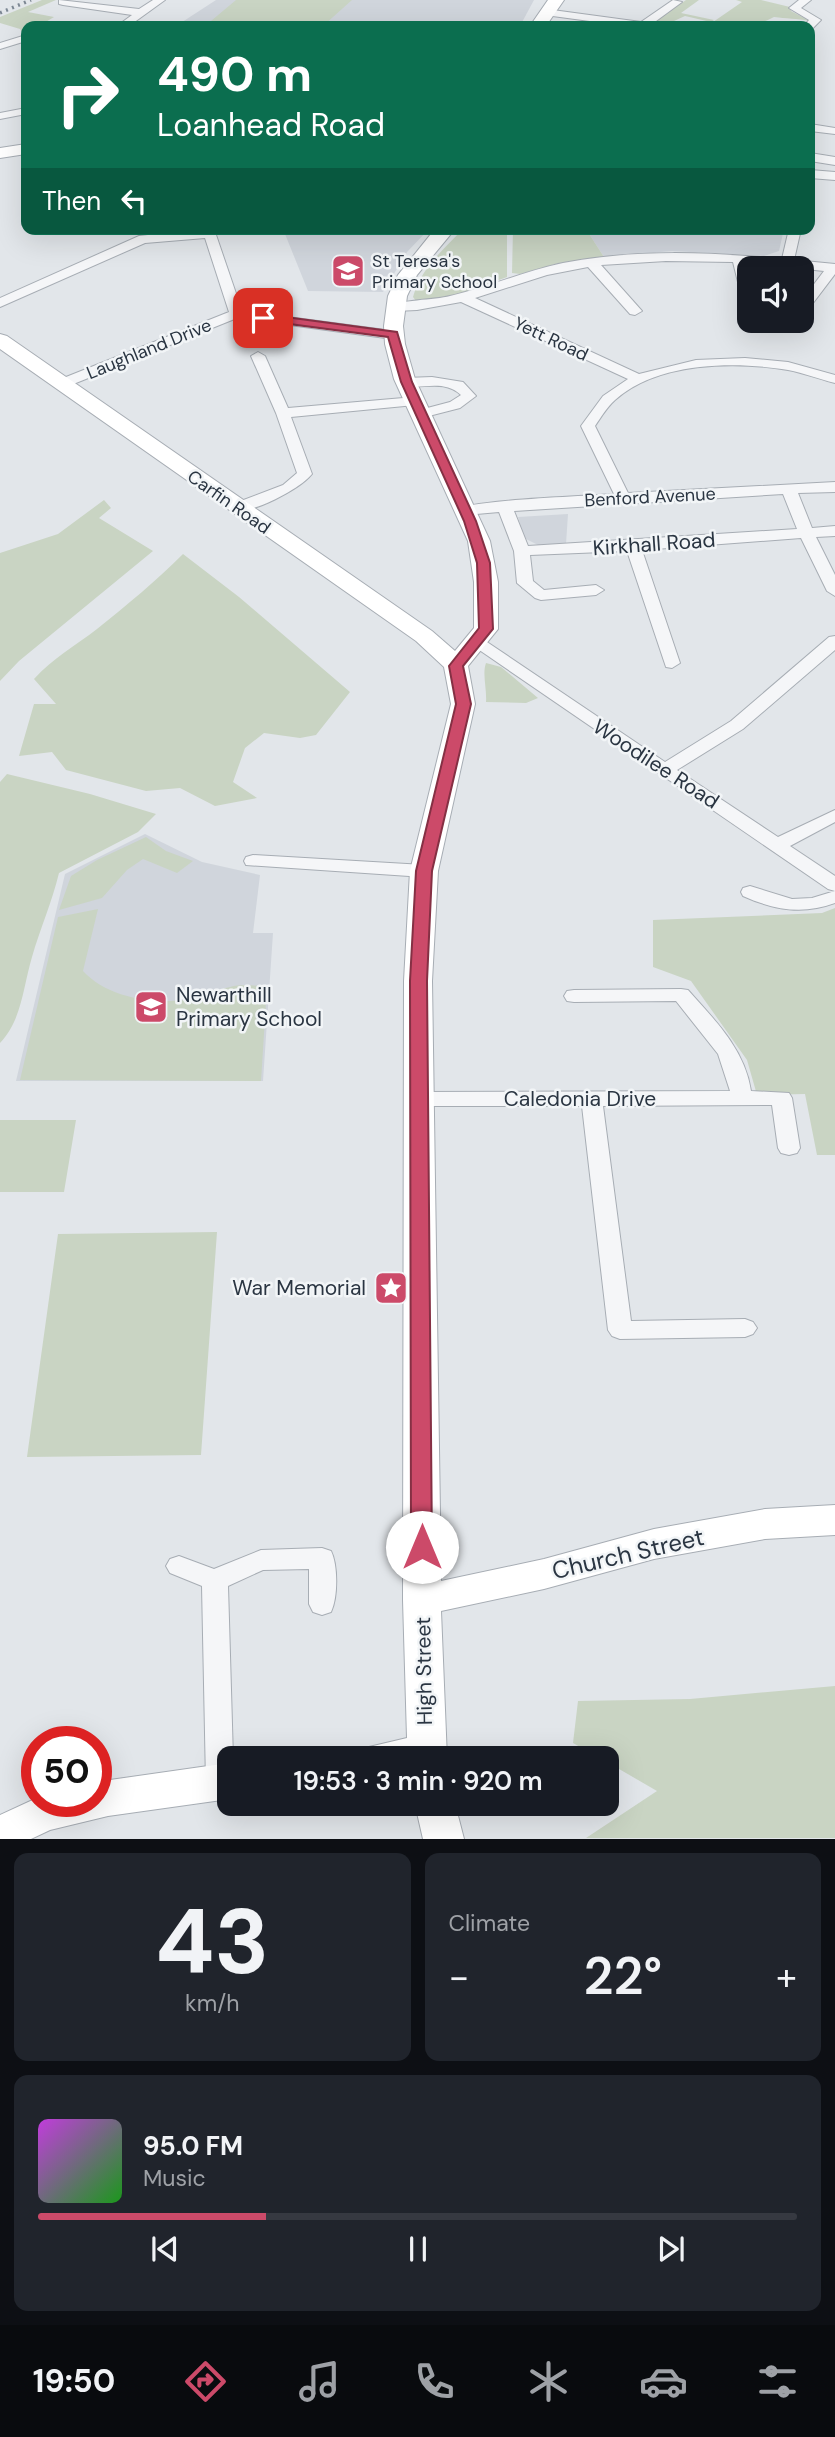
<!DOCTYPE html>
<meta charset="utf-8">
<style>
body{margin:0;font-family:"DM Sans",sans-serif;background:#20242c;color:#f1f3f6;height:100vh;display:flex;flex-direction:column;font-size:26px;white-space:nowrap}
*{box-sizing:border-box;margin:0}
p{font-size:23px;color:#9ea1a6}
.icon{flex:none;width:38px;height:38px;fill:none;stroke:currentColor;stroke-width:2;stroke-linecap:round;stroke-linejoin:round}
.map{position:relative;height:1839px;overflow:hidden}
.panel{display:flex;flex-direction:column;gap:14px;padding:14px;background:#0d0f14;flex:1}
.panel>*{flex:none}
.hud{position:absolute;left:21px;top:21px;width:794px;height:214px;border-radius:14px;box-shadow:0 7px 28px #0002;background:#0b6e4f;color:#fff;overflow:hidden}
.tools{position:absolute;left:737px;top:256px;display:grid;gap:14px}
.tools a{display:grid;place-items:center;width:77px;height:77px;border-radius:14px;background:#171b24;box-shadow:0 7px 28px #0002;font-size:35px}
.speed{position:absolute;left:21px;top:1726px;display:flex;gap:14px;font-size:35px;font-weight:700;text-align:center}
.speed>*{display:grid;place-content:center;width:91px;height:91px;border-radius:50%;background:#171b24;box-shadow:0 7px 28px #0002;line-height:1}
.speed .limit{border:10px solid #d22;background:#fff;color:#111}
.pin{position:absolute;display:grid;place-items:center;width:60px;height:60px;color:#fff;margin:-30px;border-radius:14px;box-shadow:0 4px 10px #0006}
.me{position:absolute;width:77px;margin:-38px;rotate:0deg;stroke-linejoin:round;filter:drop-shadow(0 0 5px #0008)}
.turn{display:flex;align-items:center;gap:24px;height:147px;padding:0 21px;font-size:32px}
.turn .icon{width:91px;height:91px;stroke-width:2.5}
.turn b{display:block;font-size:49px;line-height:60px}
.then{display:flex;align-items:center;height:66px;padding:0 21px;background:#0003;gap:14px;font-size:26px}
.big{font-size:52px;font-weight:600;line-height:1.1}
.panel .tile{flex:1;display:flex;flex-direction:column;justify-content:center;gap:10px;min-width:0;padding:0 24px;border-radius:14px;background:#20242c}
.panel .dial{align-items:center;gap:0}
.dial b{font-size:91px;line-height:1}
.song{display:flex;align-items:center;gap:21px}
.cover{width:84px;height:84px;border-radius:10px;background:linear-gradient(135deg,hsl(290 70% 55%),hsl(120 70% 35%))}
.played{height:7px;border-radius:4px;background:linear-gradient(90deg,#cc4a69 30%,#363941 30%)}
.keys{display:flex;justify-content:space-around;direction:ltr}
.heat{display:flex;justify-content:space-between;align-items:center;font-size:38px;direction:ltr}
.panel .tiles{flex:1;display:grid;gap:14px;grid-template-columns:1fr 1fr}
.tile:last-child{grid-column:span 2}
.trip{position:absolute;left:217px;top:1746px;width:402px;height:70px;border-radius:14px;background:#171b24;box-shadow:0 7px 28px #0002;font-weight:600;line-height:70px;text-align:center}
.dock{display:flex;height:112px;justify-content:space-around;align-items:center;background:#090b0e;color:#9ea1a6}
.dock .icon{width:49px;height:49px}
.dock .current{color:#cc4a69}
.dock b{font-size:32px;color:#f1f3f6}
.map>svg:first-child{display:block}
.built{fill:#d0d5dc}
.green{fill:#c9d4c3}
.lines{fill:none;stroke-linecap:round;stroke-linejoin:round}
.street-casing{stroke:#a7adb4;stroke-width:2}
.secondary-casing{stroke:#a7adb4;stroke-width:2}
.street{fill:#f5f6f8;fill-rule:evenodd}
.secondary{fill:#fff;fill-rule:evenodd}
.rail{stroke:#7c8793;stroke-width:3.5;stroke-dasharray:2 4.5;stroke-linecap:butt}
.route{fill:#cc4a69;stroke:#853044;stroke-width:2}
.labels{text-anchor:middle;stroke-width:5;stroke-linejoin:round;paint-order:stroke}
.far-poi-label{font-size:18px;fill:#2a3542;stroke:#f2f5f7;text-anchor:start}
.far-street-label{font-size:18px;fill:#2a3542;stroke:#f2f5f7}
.street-label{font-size:21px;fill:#2a3542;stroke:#f2f5f7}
.poi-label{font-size:21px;fill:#2a3542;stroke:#f2f5f7;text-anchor:start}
.near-street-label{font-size:24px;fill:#2a3542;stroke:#f2f5f7}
</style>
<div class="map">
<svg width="835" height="1839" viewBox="0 0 835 1839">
<rect width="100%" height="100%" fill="#e2e6ea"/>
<!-- built -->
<path class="built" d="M216,0H534L520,26H176Z
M283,229H429L407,252L383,292L308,291Z
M586,229H784L779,251L764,256L672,251L604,257Z
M568,514L566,544L540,546L524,538L518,517Z
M145,834L202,862L260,875L253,933H273L263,1081H16L65,874Z"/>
<!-- green -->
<path class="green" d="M42,0H56L28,12L54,17L39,26H26V38L20,29L0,23V17Z
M236,0H352L323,26H205Z
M686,0H699L681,13L714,20L711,22L685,16L663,26L654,22Z
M736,0H761L790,7L791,11L810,21C796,18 786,19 774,17C753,28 736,28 713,22L742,2Z
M463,229H507V277L458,295L416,301L413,297C421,268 443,250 463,229Z
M513,229H586L604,257L559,263L520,274L512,273Z
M104,500L111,508L99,518L153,551L19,661L0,681V553L58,534Z
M183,554L239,597L350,692L316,735L300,738L264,733L245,748L233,782L257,798L215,806L180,788L146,791L66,770L52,752L19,756L34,704H56L34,679C53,658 75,646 97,629C127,605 156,581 183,554Z
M486,663L501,667L538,698L526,703L486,702C487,689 482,674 486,663Z
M7,774L90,794L156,814L138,832L59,873C52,902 40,929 32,957C23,987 22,1020 0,1043V782Z
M146,837L166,851L193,861L177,873L143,859L127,870L102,898L59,910L71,876L97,860Z
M835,908V1155H817L805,1094L757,1095L747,1060L691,981L653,967V920L822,913Z
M98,909L83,971C111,1001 161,1005 199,998C210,996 219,989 230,987C241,984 256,986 267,986L261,1081L20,1080L58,917Z
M0,1120H76L64,1192H0Z
M217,1232L201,1455L27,1457L58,1234Z
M835,1686V1838H586L657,1791L607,1762V1759H601L573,1743L578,1701L690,1699Z"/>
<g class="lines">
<defs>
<path id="street" d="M59,0L139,9L153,0H165L129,26H117L132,15L63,5L59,4Z
M673,0L682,2L652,24L654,26H627L545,15L540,12L545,9L641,22Z
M799,0H811L801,8L821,20L813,28L804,26L809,20L789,8Z
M26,35V41L0,49V43Z
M26,108V114L0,119V113Z
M810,124L835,128V134L810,131Z
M810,153L835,157V165L810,161Z
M810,170L835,172V180L810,178Z
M202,229H214L242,311L393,331L400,335L393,339L237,318L66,387H56V381L229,312L205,238L145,243L0,307V298L139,236Z
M789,229H801L794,260L835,264V274L807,311L802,312V300L824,271L747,263L749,302L742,298L733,262L666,261L601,265L642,311L635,315L630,314L588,267L547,275L475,298L639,374L696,360L745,358L788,362L835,375V383C819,379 804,373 788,370C734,361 658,362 615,400C607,407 601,417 595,426L628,493L835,482V492L798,493L812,528L835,526V536L816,537L835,575V596L827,591L801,538L642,550L680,663L672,668L666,667L627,551L530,555L533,581L544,590L596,585L604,590L596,595L541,600L535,598L517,583L514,551L499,512L465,515L457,510C467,500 590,496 614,494L581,426L603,396L628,379L461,302L417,310L395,311L388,307C397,300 436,300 450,296C489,287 525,271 563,263C635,249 709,252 782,259ZM783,494L797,529L528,546L514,511Z
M258,352L265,356L288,408L415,397L422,401L415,405L291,417L312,474C300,489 251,515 233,510L230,507L233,504L283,485L297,473L276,413L251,356Z
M432,377L463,382L476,396L460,408L421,418L416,417L414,414L416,411L450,402L461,395C441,376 414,394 399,382L406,378Z
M478,636L665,762L731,721L829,637L835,636V650L743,729L677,770L778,837L835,810V822L790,846L835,876V891L828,889L472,645L470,641Z
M253,855L424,865L433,871L424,877L246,865L244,861L246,857Z
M750,886L792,899L812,898L835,891V903C803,915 774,910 743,896L741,892L743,888Z
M681,989L688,990C715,1020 745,1050 751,1091L789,1093L792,1098L800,1148L797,1153L789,1155L781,1153L778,1148L772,1105L603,1106L631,1321L745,1319L753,1322L757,1328L753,1334L745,1337L620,1339L612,1336L608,1330L582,1106H419L412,1104L409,1099L412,1094L419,1092L730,1091L718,1054L676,1001L574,1002L567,1001L564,996L567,991L574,990Z
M322,1548L331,1551C338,1565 338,1597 331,1612L322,1615L313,1612L309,1604V1569L263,1570L228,1586L233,1759H229V1791L220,1794L210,1791L206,1782L202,1586L170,1573L166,1566L170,1559L179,1556L214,1569L261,1550Z"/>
<path id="secondary" d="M548,0H564L546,26H530Z
M26,144V154L0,158V148Z
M435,229H455L417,275L407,296L403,326L405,344L415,379L490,541L498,582V629L468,666L475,704L438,871L432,981L441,1581L544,1559L654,1529L765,1509L835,1505V1535L765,1539L654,1559L544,1589L441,1611L447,1759H363L369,1747L407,1738L403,1600L404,981L410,871L451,704L444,667L416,641L0,349V334L7,336L432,631L455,651L474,628V582L468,541L394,379L385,344L384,326L388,296L398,275Z
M229,1763V1799L108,1816L50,1830L31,1839H0V1815L37,1798V1801H96V1782Z
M415,1804H455L464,1839H423Z"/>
</defs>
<!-- street casing -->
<use href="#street" class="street-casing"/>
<!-- secondary casing -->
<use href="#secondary" class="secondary-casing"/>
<!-- street -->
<use href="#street" class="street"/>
<!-- secondary -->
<use href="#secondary" class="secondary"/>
<!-- rail -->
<path class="rail" d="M0,13L31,0"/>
</g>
<!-- route -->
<path class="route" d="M263,314L397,332L412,382L476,521L490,563L493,629L463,666L471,704L432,871L427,981L432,1547L429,1553L422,1555L415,1553L411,1547L410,981L416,871L456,704L449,666L479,628L477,563L464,521L401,382L388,337L259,320V315Z"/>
<!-- icons -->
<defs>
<symbol id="school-square" viewBox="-11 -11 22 22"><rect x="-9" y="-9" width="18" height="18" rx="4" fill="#cc4a69" stroke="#f2f5f7"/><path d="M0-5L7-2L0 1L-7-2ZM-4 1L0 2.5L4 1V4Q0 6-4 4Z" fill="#fff"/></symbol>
<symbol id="sight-square" viewBox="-11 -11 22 22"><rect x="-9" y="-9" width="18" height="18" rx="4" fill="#cc4a69" stroke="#f2f5f7"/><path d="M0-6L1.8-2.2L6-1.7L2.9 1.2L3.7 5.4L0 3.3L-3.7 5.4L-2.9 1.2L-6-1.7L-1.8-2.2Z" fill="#fff"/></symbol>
</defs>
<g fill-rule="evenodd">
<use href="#school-square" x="329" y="252" width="38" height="38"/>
<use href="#school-square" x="132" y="988" width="38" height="38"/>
<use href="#sight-square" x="372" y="1269" width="38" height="38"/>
</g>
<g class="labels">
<!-- far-poi labels -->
<g class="far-poi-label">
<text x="372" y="267">St Teresa's<tspan x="372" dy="21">Primary School</tspan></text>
</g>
<!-- far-street labels -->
<g class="far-street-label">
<text transform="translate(551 339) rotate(25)" y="6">Yett Road</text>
<text transform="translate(149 349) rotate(-22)" y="6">Laughland Drive</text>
<text transform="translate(650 497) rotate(-3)" y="6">Benford Avenue</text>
<text transform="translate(229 502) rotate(35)" y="6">Carfin Road</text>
</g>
<!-- street labels -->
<g class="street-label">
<text transform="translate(654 544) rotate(-4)" y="7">Kirkhall Road</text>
<text transform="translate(656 764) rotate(33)" y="7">Woodilee Road</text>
<text x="580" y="1106">Caledonia Drive</text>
<text transform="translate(424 1671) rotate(-91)" y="7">High Street</text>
</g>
<!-- poi labels -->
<g class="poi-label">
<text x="176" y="1002">Newarthill<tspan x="176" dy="24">Primary School</tspan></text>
<text x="366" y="1295" text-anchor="end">War Memorial</text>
</g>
<!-- near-street labels -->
<g class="near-street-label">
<text transform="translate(628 1554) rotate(-13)" y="8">Church Street</text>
</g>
</g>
</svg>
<div class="tools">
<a><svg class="icon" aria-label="sound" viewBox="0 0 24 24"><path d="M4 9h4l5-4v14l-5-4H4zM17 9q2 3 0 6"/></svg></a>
</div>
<div class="speed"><div class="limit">50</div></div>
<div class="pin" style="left:263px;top:318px;background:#d93025"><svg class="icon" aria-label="arrive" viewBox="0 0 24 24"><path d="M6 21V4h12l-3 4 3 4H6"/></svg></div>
<svg class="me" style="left:422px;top:1547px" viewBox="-20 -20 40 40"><circle r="19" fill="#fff"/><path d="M0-13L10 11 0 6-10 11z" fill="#cc4a69"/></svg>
<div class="trip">19:53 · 3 min · 920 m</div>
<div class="hud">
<div class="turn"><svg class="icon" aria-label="right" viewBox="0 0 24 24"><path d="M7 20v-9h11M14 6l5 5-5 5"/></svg><div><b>490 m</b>Loanhead Road</div></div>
<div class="then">Then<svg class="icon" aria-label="left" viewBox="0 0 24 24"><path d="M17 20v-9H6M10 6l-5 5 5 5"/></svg></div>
</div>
</div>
<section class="panel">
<div class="tiles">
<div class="tile dial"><b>43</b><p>km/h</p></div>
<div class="tile"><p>Climate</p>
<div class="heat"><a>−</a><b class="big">22°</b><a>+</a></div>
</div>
<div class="tile">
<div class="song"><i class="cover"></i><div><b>95.0 FM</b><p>Music</p></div></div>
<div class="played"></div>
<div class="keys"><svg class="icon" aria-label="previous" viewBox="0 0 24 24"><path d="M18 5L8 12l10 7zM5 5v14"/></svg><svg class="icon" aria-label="pause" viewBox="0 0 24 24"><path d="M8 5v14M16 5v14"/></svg><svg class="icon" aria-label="next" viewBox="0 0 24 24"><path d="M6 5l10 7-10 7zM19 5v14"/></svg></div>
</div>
</div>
</section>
<nav class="dock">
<b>19:50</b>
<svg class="icon current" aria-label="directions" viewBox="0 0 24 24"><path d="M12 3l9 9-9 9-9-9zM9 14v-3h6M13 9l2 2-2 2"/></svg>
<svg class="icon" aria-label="music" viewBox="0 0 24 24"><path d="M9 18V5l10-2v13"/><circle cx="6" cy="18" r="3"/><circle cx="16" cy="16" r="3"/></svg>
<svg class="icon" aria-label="phone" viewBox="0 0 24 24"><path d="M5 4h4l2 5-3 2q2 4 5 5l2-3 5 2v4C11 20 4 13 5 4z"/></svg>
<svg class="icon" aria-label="climate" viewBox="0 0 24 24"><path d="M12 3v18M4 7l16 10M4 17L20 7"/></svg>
<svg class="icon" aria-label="car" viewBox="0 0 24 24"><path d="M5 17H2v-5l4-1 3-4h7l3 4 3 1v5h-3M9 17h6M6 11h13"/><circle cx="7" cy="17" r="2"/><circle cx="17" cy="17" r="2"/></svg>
<svg class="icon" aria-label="filters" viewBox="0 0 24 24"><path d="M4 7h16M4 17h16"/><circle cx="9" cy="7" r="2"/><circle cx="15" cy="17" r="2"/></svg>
</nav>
